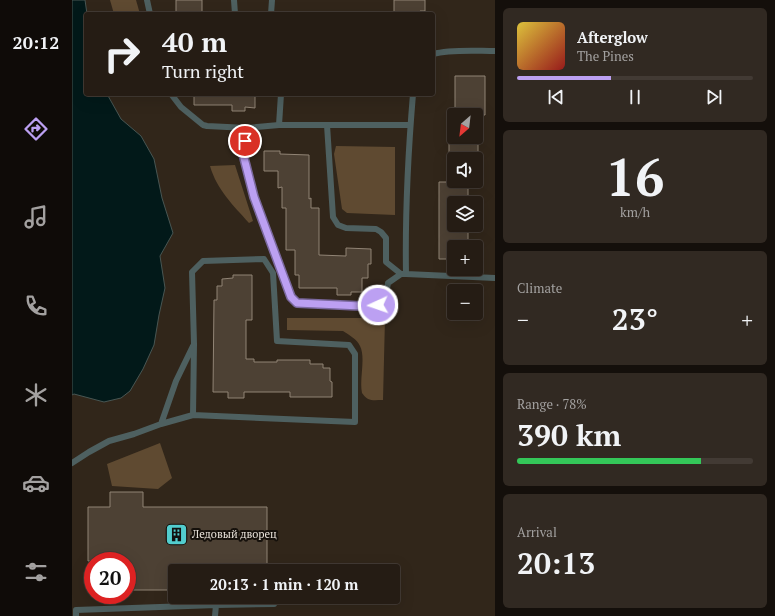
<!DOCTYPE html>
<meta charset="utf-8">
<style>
body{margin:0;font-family:"PT Serif",serif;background:#312922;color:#f1f3f6;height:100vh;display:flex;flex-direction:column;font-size:15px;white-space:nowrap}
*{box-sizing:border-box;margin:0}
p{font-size:13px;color:#a3a1a0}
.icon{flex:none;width:22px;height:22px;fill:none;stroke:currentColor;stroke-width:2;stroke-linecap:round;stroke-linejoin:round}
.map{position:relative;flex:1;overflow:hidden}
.drawer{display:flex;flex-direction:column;gap:8px;padding:8px;background:#140f0b;width:280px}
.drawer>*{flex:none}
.banner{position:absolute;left:12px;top:12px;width:351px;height:84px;border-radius:4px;box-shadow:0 4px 16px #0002,0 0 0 1px #423a34;background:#251c14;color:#f1f3f6;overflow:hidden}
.needle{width:26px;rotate:208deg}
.fabs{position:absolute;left:375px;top:108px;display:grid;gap:8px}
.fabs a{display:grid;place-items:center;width:36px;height:36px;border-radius:4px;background:#251c14;box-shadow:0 4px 16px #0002,0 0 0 1px #423a34;font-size:20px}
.speed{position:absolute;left:12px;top:552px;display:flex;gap:8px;font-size:20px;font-weight:700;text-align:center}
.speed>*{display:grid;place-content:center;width:52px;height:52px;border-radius:50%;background:#251c14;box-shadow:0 4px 16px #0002,0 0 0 1px #423a34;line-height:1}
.speed .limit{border:6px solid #d22;background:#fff;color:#111}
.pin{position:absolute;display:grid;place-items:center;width:34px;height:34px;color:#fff;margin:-17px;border:2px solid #fff;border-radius:50%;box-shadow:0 1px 4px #0007}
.me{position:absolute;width:44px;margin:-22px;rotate:267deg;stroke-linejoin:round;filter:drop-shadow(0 0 3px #0008)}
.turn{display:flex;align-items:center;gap:14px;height:84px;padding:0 12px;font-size:18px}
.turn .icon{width:52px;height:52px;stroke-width:2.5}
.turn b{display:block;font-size:28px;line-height:34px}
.big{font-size:30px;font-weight:600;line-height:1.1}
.drawer .card{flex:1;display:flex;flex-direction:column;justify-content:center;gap:6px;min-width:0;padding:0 14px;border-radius:6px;background:#312922}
.drawer .dial{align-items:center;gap:0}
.dial b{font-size:52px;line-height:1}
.song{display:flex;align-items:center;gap:12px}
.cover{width:48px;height:48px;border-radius:6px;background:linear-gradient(135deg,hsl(50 70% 55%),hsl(0 70% 35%))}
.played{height:4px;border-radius:2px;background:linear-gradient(90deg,#bca0f2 40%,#423a34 40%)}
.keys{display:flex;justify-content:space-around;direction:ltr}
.heat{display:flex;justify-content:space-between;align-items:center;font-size:22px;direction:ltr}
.charge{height:6px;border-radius:3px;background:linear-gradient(90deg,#34c759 78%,#423a34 0)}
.trip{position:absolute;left:96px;top:564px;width:232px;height:40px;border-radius:4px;background:#251c14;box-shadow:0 4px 16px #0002,0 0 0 1px #423a34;font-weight:600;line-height:40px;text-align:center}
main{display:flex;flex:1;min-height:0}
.tab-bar{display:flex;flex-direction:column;width:72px;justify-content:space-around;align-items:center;background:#0f0b08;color:#a3a1a0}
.tab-bar .icon{width:28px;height:28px}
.tab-bar .on{color:#bca0f2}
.tab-bar b{font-size:18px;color:#f1f3f6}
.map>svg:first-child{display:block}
.green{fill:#5f4a31}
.water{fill:#021919;stroke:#485653}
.building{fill:#4d4134;stroke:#918475}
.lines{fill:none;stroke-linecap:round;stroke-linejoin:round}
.lane{stroke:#4e6060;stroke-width:6}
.route-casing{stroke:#7a689d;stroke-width:10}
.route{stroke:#bca0f2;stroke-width:7}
.labels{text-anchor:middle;stroke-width:4;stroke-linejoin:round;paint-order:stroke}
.poi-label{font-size:11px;fill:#eae3db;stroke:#15100b;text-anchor:start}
</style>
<main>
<nav class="tab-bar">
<b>20:12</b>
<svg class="icon on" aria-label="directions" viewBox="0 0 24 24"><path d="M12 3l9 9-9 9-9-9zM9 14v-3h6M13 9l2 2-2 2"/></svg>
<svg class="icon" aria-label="music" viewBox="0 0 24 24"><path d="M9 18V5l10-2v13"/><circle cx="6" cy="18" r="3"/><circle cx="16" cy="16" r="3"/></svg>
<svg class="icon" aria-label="phone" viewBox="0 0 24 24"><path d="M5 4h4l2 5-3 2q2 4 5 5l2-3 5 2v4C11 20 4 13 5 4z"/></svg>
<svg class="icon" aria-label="climate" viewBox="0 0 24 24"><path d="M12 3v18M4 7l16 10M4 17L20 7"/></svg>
<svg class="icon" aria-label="car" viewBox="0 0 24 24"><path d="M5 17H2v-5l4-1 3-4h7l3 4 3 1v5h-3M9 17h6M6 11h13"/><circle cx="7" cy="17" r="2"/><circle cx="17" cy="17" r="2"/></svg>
<svg class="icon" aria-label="filters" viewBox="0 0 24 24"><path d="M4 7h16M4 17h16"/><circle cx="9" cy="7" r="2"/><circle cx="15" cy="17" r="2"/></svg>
</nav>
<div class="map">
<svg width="423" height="616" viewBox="0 0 423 616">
<rect width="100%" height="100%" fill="#31261a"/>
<!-- green -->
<path class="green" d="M38,0H64L68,14H42Z
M264,146L323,147V215L275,213L270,209L262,154Z
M163,165L181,221L177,223C161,205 145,190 138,166Z
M215,318H313L311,400C301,400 296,402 290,393C287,379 294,358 288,346C285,339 277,335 271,331L215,330Z
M88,443L100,478L86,489L40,486L35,464Z"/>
<!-- water -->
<path class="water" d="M0,0H13L15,14H14V94H35L49,119L69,136L82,159L90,198L101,233L88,256L93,288L87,315L82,345L71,369L58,391L49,398L32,402L2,394L0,395Z"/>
<!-- building -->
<path class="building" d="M104,0H130V14H104Z
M322,0H353V11H348V14H322Z
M383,76H413V115H383Z
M122,94H183V108L173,107V111H160V105H122Z
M377,137H406V159H377Z
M192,151H208V154L237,155V199L239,198V208H247V255L274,256V248L299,249V264H296V278H290V292H279V295H265V288H227V275H223V250H214V208H210V187L206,188V171H192Z
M377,181H396V203H382V225H396V247H382V259H367V182H377Z
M161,275H180V320H174V359H182V362H205V360H238V364H251V368H258V381L260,382V397H218V392H172V398H156V392H141L142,300H145V286H150V279L161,278Z
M38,492H71V507H195V571H103V590H55V561H16V507H38Z"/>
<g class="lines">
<!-- lane -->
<path class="lane" d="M75,0L78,14
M162,0L163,14
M199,14L200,0
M361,54C379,49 404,51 423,51
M99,94L109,107L131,125L135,126L175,128L171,154L182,197L219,297L225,303L289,306L306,305L314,295L316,283L329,274H334
M341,94C336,154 333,214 334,274L423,278
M207,125H255L261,217L266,225L274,228L304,229L309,232L314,238V262L329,274
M255,125H338
M175,128L207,125L209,94
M89,424L104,381L121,346
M0,463L17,452L37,441L62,434L89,424L121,415L122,344L120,272L131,261L192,259L201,273L205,341L277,345L283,354V422L121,415
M4,616V610L144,605L202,604
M143,616L144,605"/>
</g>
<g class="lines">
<defs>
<path id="route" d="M173,141L171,154L182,197L219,297L225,303L289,306L306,305"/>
</defs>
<!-- route casing -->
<use href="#route" class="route-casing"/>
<!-- route -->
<use href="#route" class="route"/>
</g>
<!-- icons -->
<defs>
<symbol id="building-square" viewBox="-11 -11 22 22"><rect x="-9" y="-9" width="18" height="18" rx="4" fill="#52cdce" stroke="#15100b"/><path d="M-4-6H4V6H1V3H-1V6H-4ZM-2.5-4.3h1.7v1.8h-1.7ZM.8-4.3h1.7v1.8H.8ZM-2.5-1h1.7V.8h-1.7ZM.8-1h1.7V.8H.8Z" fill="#111"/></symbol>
</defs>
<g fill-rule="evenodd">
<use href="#building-square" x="92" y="522" width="25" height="25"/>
</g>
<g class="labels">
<!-- poi labels -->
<g class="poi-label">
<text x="120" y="538">Ледовый дворец</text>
</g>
</g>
</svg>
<div class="fabs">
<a><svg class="needle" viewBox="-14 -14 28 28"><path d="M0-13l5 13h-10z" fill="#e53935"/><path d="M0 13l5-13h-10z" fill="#a3a1a0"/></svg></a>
<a><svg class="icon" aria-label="sound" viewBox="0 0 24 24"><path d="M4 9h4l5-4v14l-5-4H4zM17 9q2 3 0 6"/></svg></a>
<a><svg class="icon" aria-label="layers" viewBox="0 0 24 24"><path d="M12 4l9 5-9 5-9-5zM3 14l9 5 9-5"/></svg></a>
<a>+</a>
<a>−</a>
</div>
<div class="speed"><div class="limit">20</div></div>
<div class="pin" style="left:173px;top:141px;background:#d93025"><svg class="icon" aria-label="arrive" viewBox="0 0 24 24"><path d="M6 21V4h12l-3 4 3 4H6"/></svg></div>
<svg class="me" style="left:306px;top:305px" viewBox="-20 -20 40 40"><circle r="17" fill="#bca0f2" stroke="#fff" stroke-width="3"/><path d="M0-11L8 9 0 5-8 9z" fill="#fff"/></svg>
<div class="trip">20:13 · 1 min · 120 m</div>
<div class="banner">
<div class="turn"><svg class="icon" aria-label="right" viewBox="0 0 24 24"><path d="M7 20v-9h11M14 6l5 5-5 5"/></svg><div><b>40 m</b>Turn right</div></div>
</div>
</div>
<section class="drawer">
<div class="card">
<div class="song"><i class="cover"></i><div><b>Afterglow</b><p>The Pines</p></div></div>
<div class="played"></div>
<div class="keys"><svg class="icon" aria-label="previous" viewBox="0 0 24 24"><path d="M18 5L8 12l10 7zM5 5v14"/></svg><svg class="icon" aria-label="pause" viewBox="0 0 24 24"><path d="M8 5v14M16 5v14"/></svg><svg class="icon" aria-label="next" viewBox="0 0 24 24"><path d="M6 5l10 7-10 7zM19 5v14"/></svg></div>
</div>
<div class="card dial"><b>16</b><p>km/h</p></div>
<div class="card"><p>Climate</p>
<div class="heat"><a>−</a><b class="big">23°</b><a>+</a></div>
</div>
<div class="card"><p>Range · 78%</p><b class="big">390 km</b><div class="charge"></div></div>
<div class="card"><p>Arrival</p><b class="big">20:13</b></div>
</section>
</main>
